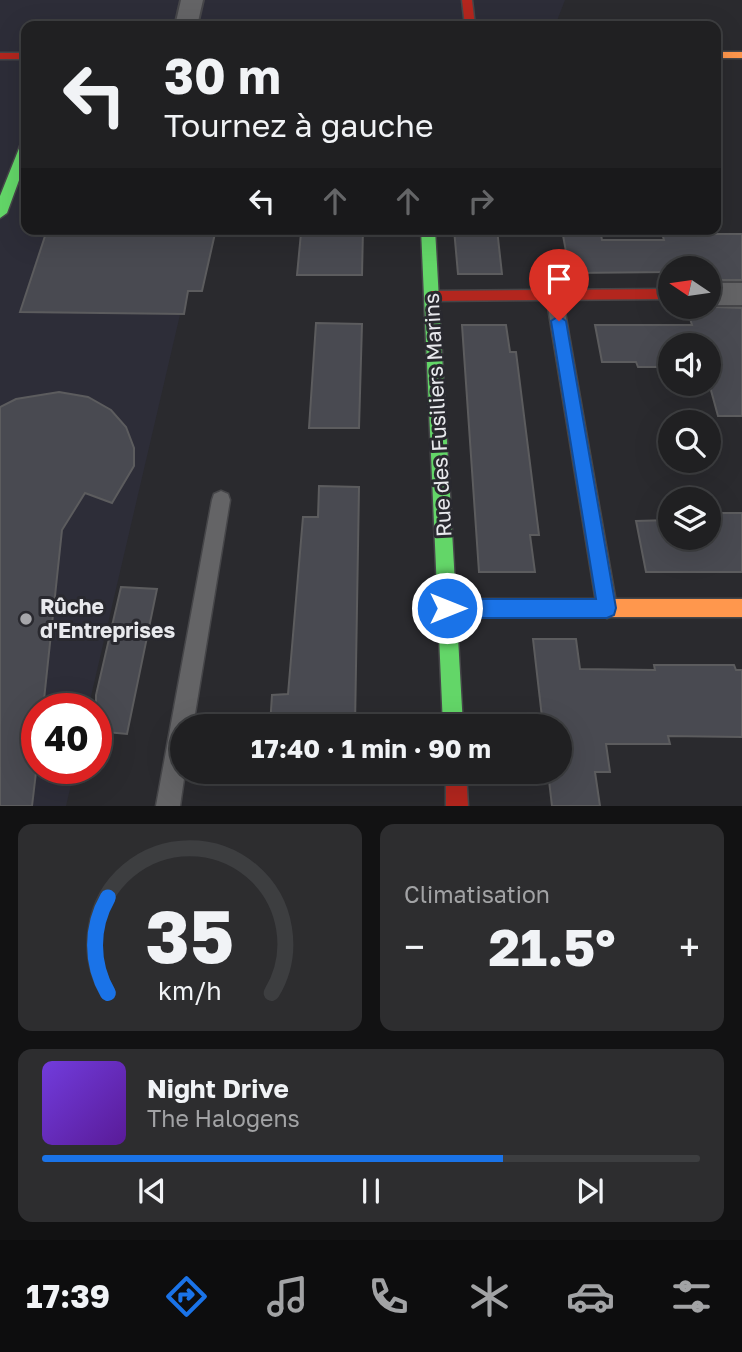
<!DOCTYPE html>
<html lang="fr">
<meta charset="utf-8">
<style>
body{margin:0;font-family:"Golos Text",sans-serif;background:#2d2d2f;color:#f1f3f6;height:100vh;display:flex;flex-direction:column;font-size:26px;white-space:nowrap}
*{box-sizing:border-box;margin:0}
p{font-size:23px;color:#a2a3a5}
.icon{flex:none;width:38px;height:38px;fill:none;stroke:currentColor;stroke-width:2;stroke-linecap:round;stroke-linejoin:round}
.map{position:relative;height:806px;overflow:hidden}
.drawer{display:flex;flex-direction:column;gap:18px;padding:18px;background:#121213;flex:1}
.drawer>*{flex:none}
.top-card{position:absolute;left:21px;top:21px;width:700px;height:214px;border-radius:14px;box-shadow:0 7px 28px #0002,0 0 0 2px #3d3e40;background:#202022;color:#f1f3f6;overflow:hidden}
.needle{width:46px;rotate:283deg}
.tools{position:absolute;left:658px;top:256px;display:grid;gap:14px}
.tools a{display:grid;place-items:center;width:63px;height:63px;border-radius:50%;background:#202022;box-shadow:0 7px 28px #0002,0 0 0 2px #3d3e40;font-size:35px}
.speed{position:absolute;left:21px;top:693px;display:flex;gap:14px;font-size:35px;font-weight:700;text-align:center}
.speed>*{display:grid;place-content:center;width:91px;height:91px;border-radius:50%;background:#202022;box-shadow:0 7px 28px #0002,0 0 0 2px #3d3e40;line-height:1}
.speed .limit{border:10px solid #d22;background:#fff;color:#111}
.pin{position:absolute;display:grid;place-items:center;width:60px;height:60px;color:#fff;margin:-72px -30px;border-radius:50% 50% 50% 0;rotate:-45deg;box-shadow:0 0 7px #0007}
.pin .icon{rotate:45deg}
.me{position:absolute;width:77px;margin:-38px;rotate:90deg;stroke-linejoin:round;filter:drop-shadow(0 0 5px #0008)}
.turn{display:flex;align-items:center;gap:24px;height:147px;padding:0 28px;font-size:32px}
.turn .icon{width:91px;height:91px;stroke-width:2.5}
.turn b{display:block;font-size:49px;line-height:60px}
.lanes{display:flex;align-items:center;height:66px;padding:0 28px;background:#0003;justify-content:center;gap:35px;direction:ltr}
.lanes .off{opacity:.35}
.big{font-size:52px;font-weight:700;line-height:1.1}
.drawer .widget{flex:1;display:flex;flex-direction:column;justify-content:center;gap:10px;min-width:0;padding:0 24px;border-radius:14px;background:#2d2d2f}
.drawer .dial{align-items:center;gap:0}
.dial svg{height:182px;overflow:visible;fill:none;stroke:#3d3e40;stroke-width:7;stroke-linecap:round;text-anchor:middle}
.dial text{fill:#f1f3f6;stroke:none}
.song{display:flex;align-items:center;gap:21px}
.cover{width:84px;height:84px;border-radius:10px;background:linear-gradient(135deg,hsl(260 70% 55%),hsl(270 70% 35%))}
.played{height:7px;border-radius:4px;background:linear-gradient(90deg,#1a73e8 70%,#3d3e40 70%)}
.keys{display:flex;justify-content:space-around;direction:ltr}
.heat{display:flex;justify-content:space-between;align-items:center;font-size:38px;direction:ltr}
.drawer .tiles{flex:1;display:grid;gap:18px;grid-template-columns:1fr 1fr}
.widget:last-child{grid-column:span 2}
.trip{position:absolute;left:170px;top:714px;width:402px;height:70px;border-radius:35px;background:#202022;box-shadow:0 7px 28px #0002,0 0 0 2px #3d3e40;font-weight:700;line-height:70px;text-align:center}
.tabs{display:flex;height:112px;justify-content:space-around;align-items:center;background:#0d0d0e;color:#a2a3a5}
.tabs .icon{width:49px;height:49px}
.tabs .current{color:#1a73e8}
.tabs b{font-size:32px;color:#f1f3f6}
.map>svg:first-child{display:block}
.built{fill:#2d2d38}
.building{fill:#494a51;stroke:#5c5c5e;stroke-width:2}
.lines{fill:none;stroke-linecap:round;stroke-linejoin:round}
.lane-casing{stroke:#464649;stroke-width:3}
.street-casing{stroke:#464649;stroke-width:4}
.fast-casing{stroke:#464649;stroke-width:3}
.slow-casing{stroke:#464649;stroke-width:3}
.jam-casing{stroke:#464649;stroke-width:3}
.lane{fill:#646466;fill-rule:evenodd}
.street{fill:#646466;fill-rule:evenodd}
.fast{fill:#63d668;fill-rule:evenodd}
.slow{fill:#ff974d;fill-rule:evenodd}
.jam{fill:#b3261e;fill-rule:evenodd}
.route{fill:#1a73e8;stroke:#114b97;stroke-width:2}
.poi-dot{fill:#a6a6aa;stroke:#29292f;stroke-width:2.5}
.labels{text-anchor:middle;stroke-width:6;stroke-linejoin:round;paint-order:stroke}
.street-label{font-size:21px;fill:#e8e9ed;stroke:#29292f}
.poi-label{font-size:21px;font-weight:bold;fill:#e8e9ed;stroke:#29292f;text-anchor:start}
</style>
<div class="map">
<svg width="742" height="806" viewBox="0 0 742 806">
<rect width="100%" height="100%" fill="#2a2a2e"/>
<!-- built -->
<path class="built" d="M0,0H565L555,26H26V229H200L88,709H37V768H75L66,806H0Z"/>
<!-- building -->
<path class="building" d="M216,229L202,291H188L184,314L20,312L47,230Z
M332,229H363L362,275H297L301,233H331Z
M454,229H497L502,274H458Z
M562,230H600L602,240H664L661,230H690L692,234H742V280H709V268H670V272L570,273Z
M686,306L742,308V416H718L709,383V345H670V367H638L636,362H602L595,325H692Z
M316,323L362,324L359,428H309Z
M462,325H506L510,352H516L539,535H530L535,572H479Z
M59,392L88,397L111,410L126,427L134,448V466L112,503L85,493L62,530L43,709H37V764L32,806H0V407L16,399Z
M319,486L359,487L355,726H270L272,695L288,694L303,517H318Z
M709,513H742V572H646L636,521L670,520V537H709Z
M121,587L157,589L127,734L96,731V695Z
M533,639H576L580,669L655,670L654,665H734L736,670H742V737L668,736L670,744H606L610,772H595L600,806H552L548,772H560V726H543Z
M306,772H355L354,780H306Z"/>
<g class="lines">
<defs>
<path id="lane" d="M554,289L562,295L617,608L614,615L607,618L600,615L597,608L546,295Z
M221,491L228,494L230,500L193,726H182V772H185L180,806H156L212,500L214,494Z"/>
<path id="street" d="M181,0H203L197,26H175Z
M709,283H742V305H709Z"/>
<path id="fast" d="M26,142V161L7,213L0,218V196L20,146Z
M421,229H435L463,726H443Z"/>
<path id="slow" d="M716,52H742V58H716Z
M447,599H742V617H447L440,614L438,608L440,602Z"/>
<path id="jam" d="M462,0H472L475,26H465Z
M0,53H26V59H0Z
M670,289V299L432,301L425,296L432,291Z
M446,772H466L468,806H446Z"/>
</defs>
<!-- lane casing -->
<use href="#lane" class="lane-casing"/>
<!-- street casing -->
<use href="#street" class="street-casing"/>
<!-- fast casing -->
<use href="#fast" class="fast-casing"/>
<!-- slow casing -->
<use href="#slow" class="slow-casing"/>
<!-- jam casing -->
<use href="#jam" class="jam-casing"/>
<!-- lane -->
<use href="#lane" class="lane"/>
<!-- street -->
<use href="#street" class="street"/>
<!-- fast -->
<use href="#fast" class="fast"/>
<!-- slow -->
<use href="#slow" class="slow"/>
<!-- jam -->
<use href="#jam" class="jam"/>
</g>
<!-- route -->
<path class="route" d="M559,316L566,321L616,608L614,615L607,618H447L441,615L438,608L441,602L447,599H596L551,321Z"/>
<!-- markers -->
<circle class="poi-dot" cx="26" cy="619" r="7"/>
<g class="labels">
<!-- street labels -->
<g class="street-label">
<text transform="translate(438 415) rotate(-93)" y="7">Rue des Fusiliers Marins</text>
</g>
<!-- poi labels -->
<g class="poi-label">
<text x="40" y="614">Rûche<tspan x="40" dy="24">d'Entreprises</tspan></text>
</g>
</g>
</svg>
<div class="tools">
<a><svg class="needle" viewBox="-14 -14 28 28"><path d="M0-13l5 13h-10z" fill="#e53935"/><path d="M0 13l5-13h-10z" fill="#a2a3a5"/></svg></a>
<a><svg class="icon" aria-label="sound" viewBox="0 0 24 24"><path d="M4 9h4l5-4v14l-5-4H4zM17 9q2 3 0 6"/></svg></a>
<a><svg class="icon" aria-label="search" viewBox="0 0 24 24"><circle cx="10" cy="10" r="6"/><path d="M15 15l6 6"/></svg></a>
<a><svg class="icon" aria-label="layers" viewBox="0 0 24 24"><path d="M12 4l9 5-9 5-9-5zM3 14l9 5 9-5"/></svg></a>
</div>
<div class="speed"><div class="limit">40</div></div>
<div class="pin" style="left:559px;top:321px;background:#d93025"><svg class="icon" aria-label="arrive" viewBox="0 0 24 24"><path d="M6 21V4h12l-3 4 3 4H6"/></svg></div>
<svg class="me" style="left:447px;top:608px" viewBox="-20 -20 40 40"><circle r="17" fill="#1a73e8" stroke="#fff" stroke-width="3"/><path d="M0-11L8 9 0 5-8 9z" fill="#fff"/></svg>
<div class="trip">17:40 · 1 min · 90 m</div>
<div class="top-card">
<div class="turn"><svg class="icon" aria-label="left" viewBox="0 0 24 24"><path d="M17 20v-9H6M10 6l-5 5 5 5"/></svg><div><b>30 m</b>Tournez à gauche</div></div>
<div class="lanes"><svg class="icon" aria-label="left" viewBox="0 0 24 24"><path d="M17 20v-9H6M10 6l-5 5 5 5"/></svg><svg class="icon off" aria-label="ahead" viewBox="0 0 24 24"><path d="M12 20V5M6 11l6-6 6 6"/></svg><svg class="icon off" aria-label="ahead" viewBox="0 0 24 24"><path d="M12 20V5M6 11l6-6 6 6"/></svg><svg class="icon off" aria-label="right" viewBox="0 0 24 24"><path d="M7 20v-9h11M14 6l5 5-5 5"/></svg></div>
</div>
</div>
<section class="drawer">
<div class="tiles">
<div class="widget dial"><svg viewBox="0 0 100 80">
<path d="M14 69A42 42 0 1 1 86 69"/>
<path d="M14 69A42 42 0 0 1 14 27" stroke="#1a73e8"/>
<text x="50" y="56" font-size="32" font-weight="700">35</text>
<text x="50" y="72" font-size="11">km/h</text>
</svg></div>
<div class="widget"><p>Climatisation</p>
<div class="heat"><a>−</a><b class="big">21.5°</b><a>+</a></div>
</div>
<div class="widget">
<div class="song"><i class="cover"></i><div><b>Night Drive</b><p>The Halogens</p></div></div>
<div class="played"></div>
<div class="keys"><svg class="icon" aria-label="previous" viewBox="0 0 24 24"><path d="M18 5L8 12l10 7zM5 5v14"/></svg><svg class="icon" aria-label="pause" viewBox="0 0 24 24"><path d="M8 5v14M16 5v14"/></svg><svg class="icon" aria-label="next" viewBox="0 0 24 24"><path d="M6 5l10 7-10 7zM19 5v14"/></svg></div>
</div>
</div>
</section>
<nav class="tabs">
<b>17:39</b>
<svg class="icon current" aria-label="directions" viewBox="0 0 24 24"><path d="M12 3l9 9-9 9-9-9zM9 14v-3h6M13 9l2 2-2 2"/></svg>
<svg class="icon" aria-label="music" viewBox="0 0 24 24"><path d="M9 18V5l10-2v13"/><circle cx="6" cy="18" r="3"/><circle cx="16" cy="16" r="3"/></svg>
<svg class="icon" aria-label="phone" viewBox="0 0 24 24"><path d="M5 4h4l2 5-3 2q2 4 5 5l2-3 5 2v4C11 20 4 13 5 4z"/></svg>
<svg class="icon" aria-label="climate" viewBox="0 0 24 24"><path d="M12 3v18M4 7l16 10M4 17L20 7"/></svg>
<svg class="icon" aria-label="car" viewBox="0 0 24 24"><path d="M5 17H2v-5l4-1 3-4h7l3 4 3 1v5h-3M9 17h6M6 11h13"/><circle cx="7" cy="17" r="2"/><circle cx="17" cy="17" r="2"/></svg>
<svg class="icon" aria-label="filters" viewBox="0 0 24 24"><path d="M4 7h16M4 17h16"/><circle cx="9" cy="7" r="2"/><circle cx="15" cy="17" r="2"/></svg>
</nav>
